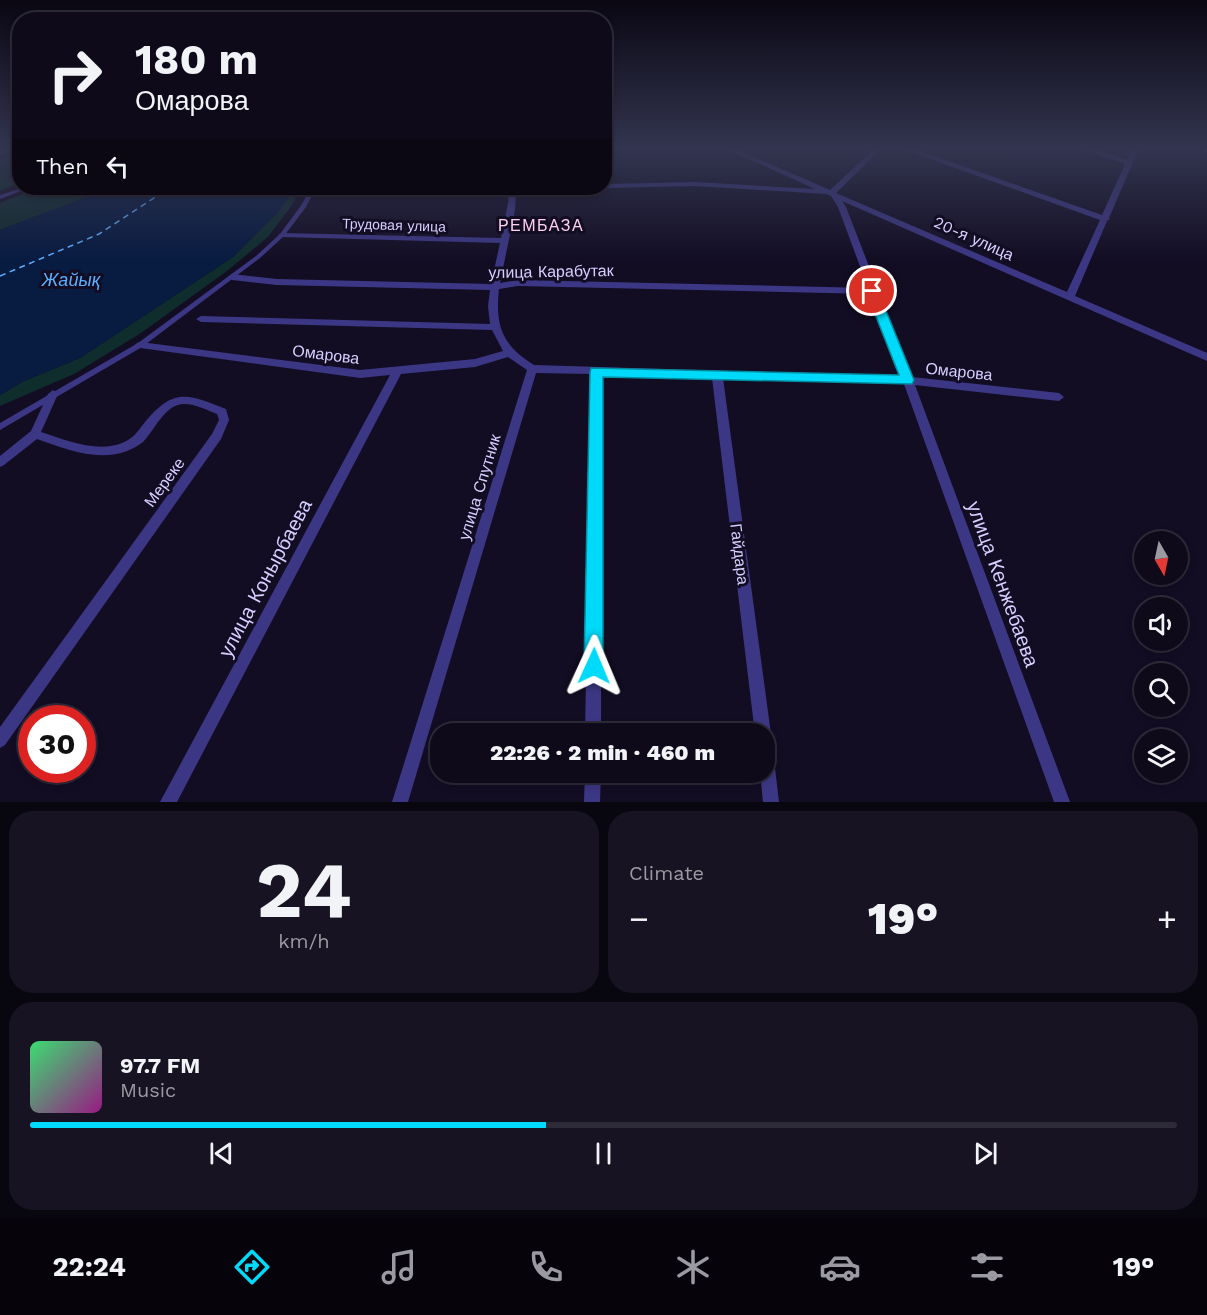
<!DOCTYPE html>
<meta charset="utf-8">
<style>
body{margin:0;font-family:"Work Sans",sans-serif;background:#171323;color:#f1f3f6;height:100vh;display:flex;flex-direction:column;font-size:22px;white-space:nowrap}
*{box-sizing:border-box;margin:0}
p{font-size:20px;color:#9b9aa2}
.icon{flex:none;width:33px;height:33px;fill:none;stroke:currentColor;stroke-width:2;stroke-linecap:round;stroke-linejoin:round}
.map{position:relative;height:802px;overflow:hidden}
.side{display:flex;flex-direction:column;gap:9px;padding:9px;background:#08060e;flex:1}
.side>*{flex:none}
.guide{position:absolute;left:12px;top:12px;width:600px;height:183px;border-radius:24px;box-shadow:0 3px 9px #0003,0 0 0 2px #2e2b39;background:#0e0a1a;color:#f1f3f6;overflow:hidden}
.needle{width:39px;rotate:171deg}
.fabs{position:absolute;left:1134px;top:531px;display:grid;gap:12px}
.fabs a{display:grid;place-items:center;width:54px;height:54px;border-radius:50%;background:#0e0a1a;box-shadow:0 3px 9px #0003,0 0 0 2px #2e2b39;font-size:30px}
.speed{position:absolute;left:18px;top:705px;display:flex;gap:12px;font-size:30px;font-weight:700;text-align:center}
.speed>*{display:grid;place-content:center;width:78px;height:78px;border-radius:50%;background:#0e0a1a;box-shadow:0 3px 9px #0003,0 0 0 2px #2e2b39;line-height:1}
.speed .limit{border:9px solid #d22;background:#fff;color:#111}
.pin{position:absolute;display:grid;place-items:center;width:51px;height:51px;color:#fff;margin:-26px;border:3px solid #fff;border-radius:50%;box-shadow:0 2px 6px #0007}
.me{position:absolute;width:66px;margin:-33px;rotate:1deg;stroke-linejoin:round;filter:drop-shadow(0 0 4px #0008)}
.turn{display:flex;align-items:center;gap:21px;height:126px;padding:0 24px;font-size:27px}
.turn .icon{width:78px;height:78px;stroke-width:2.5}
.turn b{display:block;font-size:42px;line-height:51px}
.then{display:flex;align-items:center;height:57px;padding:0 24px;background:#0003;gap:12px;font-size:22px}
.big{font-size:45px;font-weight:800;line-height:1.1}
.side .widget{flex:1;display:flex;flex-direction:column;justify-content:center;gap:9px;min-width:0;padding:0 21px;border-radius:24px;background:#171323}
.side .dial{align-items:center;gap:0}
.dial b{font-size:78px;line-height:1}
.song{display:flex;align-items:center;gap:18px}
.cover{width:72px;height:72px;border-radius:9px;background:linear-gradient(135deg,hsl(140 70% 55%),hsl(310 70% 35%))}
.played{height:6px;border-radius:3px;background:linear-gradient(90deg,#00dafa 45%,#2e2b39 45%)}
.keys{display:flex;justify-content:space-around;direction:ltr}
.heat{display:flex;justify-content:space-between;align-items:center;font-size:33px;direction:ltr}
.side .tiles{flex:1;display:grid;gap:9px;grid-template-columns:1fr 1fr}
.widget:last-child{grid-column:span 2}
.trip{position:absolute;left:430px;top:723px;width:345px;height:60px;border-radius:24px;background:#0e0a1a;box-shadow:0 3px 9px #0003,0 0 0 2px #2e2b39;font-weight:800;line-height:60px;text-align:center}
.menu{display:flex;height:96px;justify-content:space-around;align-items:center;background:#06040a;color:#9b9aa2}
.menu .icon{width:42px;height:42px}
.menu .current{color:#00dafa}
.menu b{font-size:27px;color:#f1f3f6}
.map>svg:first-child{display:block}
.green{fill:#102d2d}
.water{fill:#081b41}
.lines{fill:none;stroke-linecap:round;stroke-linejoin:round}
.ferry{stroke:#5dafff;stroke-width:1.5;stroke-dasharray:6 4.5;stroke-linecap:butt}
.pedestrian{fill:#3c3784;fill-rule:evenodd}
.minor{fill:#3c3784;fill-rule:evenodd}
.primary{fill:#c556ff;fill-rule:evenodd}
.route{fill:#00dafa;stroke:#008ea2;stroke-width:1.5}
.labels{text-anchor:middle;stroke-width:6;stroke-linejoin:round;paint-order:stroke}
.far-street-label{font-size:14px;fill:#d6cfff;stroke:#120d23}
.far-quarter-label{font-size:16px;letter-spacing:1.5px;fill:#ffd1ed;stroke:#120d23}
.street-label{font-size:16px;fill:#d6cfff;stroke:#120d23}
.water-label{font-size:18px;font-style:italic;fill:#5dafff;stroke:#120d23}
.near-street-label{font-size:20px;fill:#d6cfff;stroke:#120d23}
</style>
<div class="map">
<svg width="1207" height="802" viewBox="0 0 1207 802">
<rect width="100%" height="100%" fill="#120d23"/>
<!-- green -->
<path class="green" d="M19,152V184L0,191V160Z
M39,188H110L0,230V203Z
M294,188H301L292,205L268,237L227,271L141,333L74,374L0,406V395L24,381L80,358L233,257L279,211Z"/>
<!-- water -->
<path class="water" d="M110,188H294L279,211L233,257L80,358L24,381L0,395V230Z"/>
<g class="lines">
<!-- ferry -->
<path class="ferry" d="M0,276L99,234L169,188"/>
<!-- pedestrian -->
<path class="pedestrian" d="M22,188H29L0,199V195Z
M311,188H316L306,207L284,236L260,258L142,347L0,430V423L138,343L256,256L280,234L300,207Z"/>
<!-- minor -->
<path class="minor" d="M6,148H17L0,155V151Z
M724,148H734L830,190L875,148H882L836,193L1067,292L1100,220L900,148H911L1102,215L1125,164L1079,148H1090L1127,160L1132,148H1139L1109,218L1110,219L1107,221L1075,296L1207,353V361L842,201L846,207L912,377L1059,393L1064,397L1059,401L915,385L1070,802H1054L904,384L723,378L771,734L768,739L765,741V734H755L712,378L601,375V734H585L591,374L536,373L408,802H392L527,370L508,357L475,367L401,374L177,802H160L390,375L360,378L140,348L137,347L135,345L137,343L140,342L360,370L475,359L503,351L492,330L201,322L196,319L201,316L490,324L488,306L490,290L277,285L232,280L228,277L232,274L277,279L491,284L500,243L282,237L278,235L282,233L501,238L508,203L509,188H515L516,189L576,188L572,190L516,194L515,210L500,283L518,280L868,288L838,207L831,196L826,194L695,186L604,188H601H604V184L695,182L815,189ZM518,286L871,294L901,376L534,365C502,345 495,326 499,289Z
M53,390L58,394L41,432C65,440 97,453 122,443C133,439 138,431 145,422C174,387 188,394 226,409L229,420L221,439L5,745L0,748V727L212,434L219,420L217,414C207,410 194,403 182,404C164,406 154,431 143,442C138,446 132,449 127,451C97,462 65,449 37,439L4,465L0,467V456L31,431L48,394Z
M765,743L770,746L773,751L779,802H763L760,772H765Z
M585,772H601L600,802H584Z"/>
<!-- primary -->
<path class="primary" d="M1199,148H1207V152Z"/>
</g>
<!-- sky -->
<linearGradient id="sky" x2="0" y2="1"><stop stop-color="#0a0713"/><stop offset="0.57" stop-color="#333550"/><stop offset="1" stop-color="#333550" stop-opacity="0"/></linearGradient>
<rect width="1207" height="261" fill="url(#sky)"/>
<!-- route -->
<path class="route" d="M872,287L878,291L914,380L912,384L603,377V666L600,672L594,675L587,672L584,666L590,372L591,368L899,375L866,291Z"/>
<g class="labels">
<!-- far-street labels -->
<g class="far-street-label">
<text transform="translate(394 225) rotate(2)" y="5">Трудовая улица</text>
</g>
<!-- far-quarter labels -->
<g class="far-quarter-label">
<text x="541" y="231">РЕМБАЗА</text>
</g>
<!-- street labels -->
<g class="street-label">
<text transform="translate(974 238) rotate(24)" y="6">20-я улица</text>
<text transform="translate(551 271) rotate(-1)" y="6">улица Карабутак</text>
<text transform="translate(326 354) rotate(7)" y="6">Омарова</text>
<text transform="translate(959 371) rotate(6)" y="6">Омарова</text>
<text transform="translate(164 482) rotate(-54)" y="6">Мереке</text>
<text transform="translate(479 487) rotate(-73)" y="6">улица Спутник</text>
<text transform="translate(740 554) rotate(83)" y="6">Гайдара</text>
</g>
<!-- water labels -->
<g class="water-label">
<text x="71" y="286">Жайық</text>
</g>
<!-- near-street labels -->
<g class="near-street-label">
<text transform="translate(265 578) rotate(-62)" y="7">улица Конырбаева</text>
<text transform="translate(1003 584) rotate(70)" y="7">улица Кенжебаева</text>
</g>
</g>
</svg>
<div class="fabs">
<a><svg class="needle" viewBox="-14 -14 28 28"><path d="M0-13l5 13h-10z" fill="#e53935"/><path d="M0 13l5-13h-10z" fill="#9b9aa2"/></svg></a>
<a><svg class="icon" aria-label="sound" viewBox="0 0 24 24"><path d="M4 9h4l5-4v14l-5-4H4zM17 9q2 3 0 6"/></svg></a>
<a><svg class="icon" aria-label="search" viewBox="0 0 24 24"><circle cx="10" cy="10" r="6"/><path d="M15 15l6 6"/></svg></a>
<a><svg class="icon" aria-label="layers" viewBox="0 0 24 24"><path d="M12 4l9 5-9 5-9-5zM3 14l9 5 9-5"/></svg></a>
</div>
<div class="speed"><div class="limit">30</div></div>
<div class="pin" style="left:872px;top:291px;background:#d93025"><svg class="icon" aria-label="arrive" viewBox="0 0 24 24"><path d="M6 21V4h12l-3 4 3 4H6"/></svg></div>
<svg class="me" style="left:594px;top:666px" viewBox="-20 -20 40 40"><path d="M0-17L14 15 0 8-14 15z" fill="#00dafa" stroke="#fff" stroke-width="4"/></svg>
<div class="trip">22:26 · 2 min · 460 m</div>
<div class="guide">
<div class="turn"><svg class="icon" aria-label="right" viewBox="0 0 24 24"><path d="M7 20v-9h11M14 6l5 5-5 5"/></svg><div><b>180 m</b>Омарова</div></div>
<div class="then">Then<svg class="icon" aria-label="left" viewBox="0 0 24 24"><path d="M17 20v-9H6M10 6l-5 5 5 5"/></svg></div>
</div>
</div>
<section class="side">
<div class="tiles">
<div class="widget dial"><b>24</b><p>km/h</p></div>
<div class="widget"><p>Climate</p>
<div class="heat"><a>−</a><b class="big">19°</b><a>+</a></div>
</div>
<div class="widget">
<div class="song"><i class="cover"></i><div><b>97.7 FM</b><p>Music</p></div></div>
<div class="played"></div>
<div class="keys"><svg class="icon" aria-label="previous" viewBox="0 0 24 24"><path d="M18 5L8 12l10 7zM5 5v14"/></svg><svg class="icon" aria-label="pause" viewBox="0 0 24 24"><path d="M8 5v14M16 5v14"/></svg><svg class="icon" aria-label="next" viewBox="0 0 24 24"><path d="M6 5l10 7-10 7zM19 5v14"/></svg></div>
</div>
</div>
</section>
<nav class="menu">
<b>22:24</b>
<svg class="icon current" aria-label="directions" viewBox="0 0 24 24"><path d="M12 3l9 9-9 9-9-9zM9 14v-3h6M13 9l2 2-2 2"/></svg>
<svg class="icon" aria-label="music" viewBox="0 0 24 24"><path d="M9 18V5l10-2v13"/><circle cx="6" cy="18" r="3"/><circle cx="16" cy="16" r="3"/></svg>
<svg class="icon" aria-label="phone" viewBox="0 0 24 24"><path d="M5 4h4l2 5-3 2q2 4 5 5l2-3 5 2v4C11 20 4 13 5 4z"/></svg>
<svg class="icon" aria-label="climate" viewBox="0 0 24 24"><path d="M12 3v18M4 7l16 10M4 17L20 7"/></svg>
<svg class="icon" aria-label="car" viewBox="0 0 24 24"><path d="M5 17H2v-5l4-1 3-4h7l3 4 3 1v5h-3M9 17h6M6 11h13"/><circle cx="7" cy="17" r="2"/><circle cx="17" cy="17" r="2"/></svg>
<svg class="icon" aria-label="filters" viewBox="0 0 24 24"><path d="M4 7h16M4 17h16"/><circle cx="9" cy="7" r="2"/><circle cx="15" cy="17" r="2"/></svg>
<b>19°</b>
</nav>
